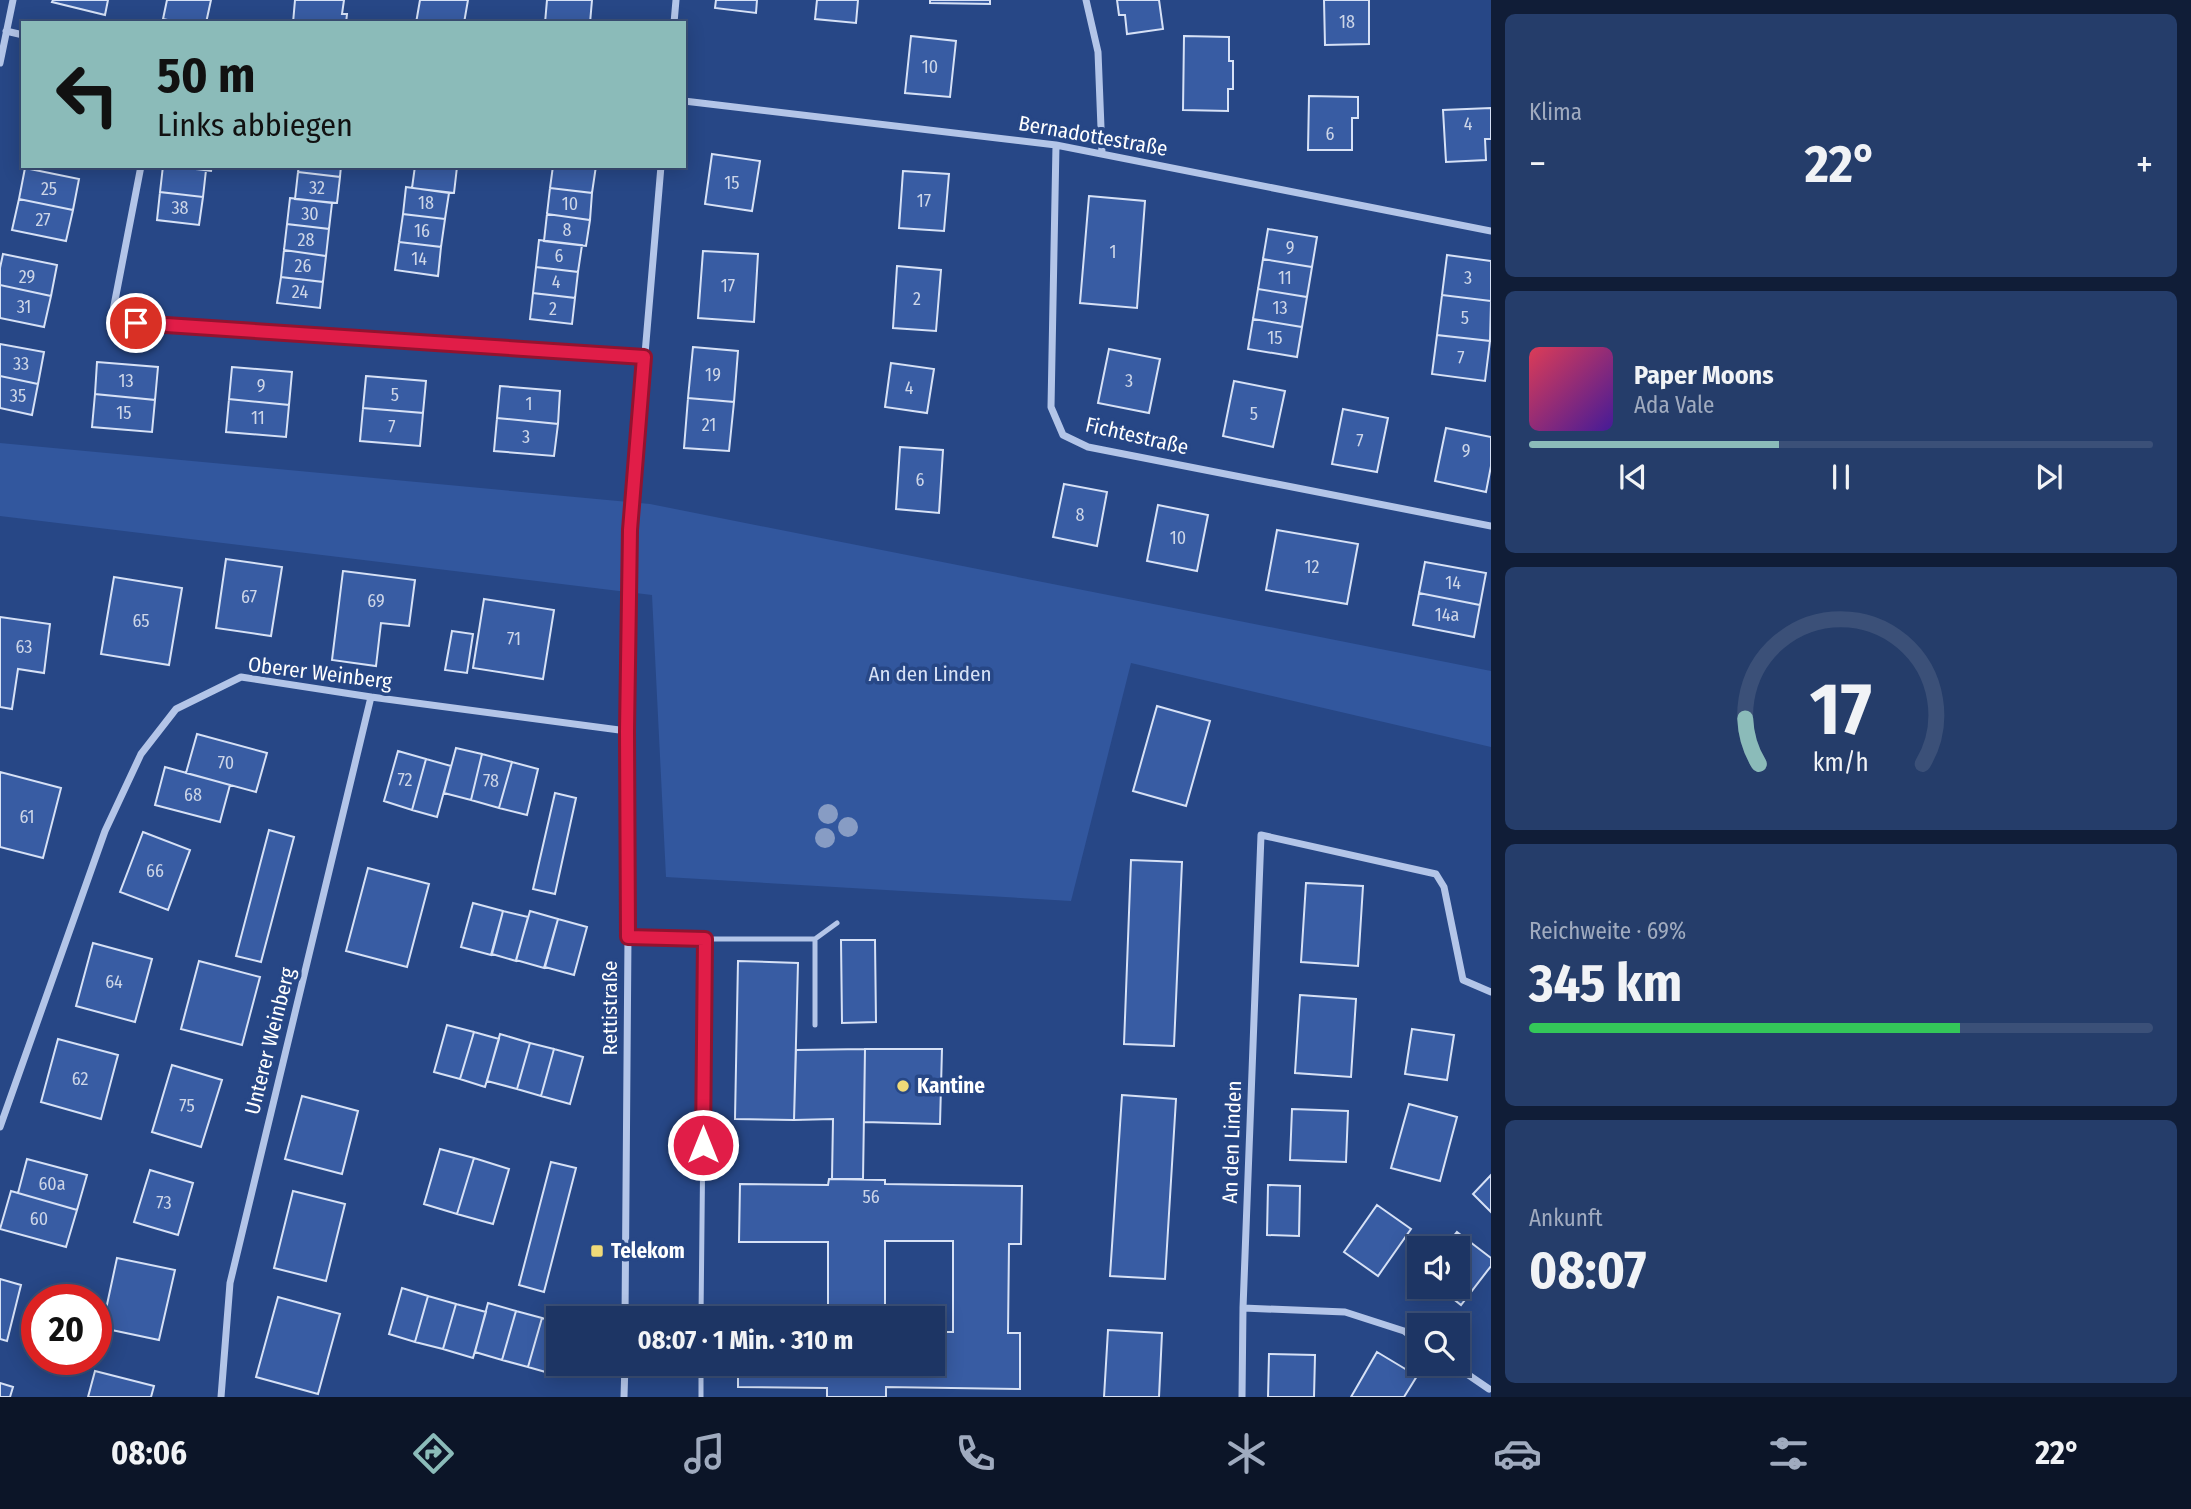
<!DOCTYPE html>
<html lang="de">
<meta charset="utf-8">
<style>
body{margin:0;font-family:"Fira Sans Condensed",sans-serif;background:#253d6a;color:#f1f3f6;height:100vh;display:flex;flex-direction:column;font-size:26px;white-space:nowrap}
*{box-sizing:border-box;margin:0}
p{font-size:23px;color:#a0abbf}
.icon{flex:none;width:38px;height:38px;fill:none;stroke:currentColor;stroke-width:2;stroke-linecap:round;stroke-linejoin:round}
.map{position:relative;flex:1;overflow:hidden}
.drawer{display:flex;flex-direction:column;gap:14px;padding:14px;background:#101d37;width:700px}
.drawer>*{flex:none}
.banner{position:absolute;left:21px;top:21px;width:665px;height:147px;border-radius:0px;box-shadow:0 4px 18px #0003,0 0 0 2px #3b5078;background:#8bbbb9;color:#111;overflow:hidden}
.tools{position:absolute;left:1407px;top:1236px;display:grid;gap:14px}
.tools a{display:grid;place-items:center;width:63px;height:63px;border-radius:0px;background:#1d3564;box-shadow:0 4px 18px #0003,0 0 0 2px #3b5078;font-size:35px}
.speed{position:absolute;left:21px;top:1284px;display:flex;gap:14px;font-size:35px;font-weight:700;text-align:center}
.speed>*{display:grid;place-content:center;width:91px;height:91px;border-radius:50%;background:#1d3564;box-shadow:0 4px 18px #0003,0 0 0 2px #3b5078;line-height:1}
.speed .limit{border:10px solid #d22;background:#fff;color:#111}
.pin{position:absolute;display:grid;place-items:center;width:60px;height:60px;color:#fff;margin:-30px;border:4px solid #fff;border-radius:50%;box-shadow:0 2px 7px #0007}
.me{position:absolute;width:77px;margin:-38px;rotate:0deg;stroke-linejoin:round;filter:drop-shadow(0 0 5px #0008)}
.turn{display:flex;align-items:center;gap:24px;height:147px;padding:0 21px;font-size:32px}
.turn .icon{width:91px;height:91px;stroke-width:2.5}
.turn b{display:block;font-size:49px;line-height:60px}
.big{font-size:52px;font-weight:700;line-height:1.1}
.drawer .widget{flex:1;display:flex;flex-direction:column;justify-content:center;gap:10px;min-width:0;padding:0 24px;border-radius:10px;background:#253d6a}
.drawer .dial{align-items:center;gap:0}
.dial svg{height:182px;overflow:visible;fill:none;stroke:#3b5078;stroke-width:7;stroke-linecap:round;text-anchor:middle}
.dial text{fill:#f1f3f6;stroke:none}
.song{display:flex;align-items:center;gap:21px}
.cover{width:84px;height:84px;border-radius:10px;background:linear-gradient(135deg,hsl(350 70% 55%),hsl(260 70% 35%))}
.played{height:7px;border-radius:4px;background:linear-gradient(90deg,#8bbbb9 40%,#3b5078 40%)}
.keys{display:flex;justify-content:space-around;direction:ltr}
.heat{display:flex;justify-content:space-between;align-items:center;font-size:38px;direction:ltr}
.charge{height:10px;border-radius:5px;background:linear-gradient(90deg,#34c759 69%,#3b5078 0)}
.trip{position:absolute;left:546px;top:1306px;width:399px;height:70px;border-radius:0px;background:#1d3564;box-shadow:0 4px 18px #0003,0 0 0 2px #3b5078;font-weight:700;line-height:70px;text-align:center}
.tabs{display:flex;height:112px;justify-content:space-around;align-items:center;background:#0c1528;color:#a0abbf}
.tabs .icon{width:49px;height:49px}
.tabs .current{color:#8bbbb9}
.tabs b{font-size:32px;color:#f1f3f6}
main{display:flex;flex:1;min-height:0}
.map>svg:first-child{display:block}
.green{fill:#32579e}
.building{fill:#385ca3;stroke:#d6e1f6;stroke-width:2}
.lines{fill:none;stroke-linecap:round;stroke-linejoin:round}
.lane{stroke:#b3c5e8;stroke-width:5}
.street{stroke:#b3c5e8;stroke-width:7}
.tree{fill:#879cc4}
.route-casing{stroke:#92132f;stroke-width:18}
.route{stroke:#e11d48;stroke-width:12}
.poi-dot{fill:#f0da78;stroke:#274786;stroke-width:2.5}
.labels{text-anchor:middle;stroke-width:7;stroke-linejoin:round;paint-order:stroke}
.number-label{font-size:18px;fill:#cdd6e8}
.street-label{font-size:21px;fill:#fff;stroke:#274786}
.park-label{font-size:21px;fill:#d6e1f6;stroke:#274786}
.poi-label{font-size:21px;font-weight:bold;fill:#fff;stroke:#274786;text-anchor:start}
</style>
<main>
<div class="map">
<svg width="1491" height="1397" viewBox="0 0 1491 1397">
<rect width="100%" height="100%" fill="#274786"/>
<!-- green -->
<path class="green" d="M0,443L650,504L1491,671V747L1131,663L1071,901L666,877L652,595L0,516Z"/>
<!-- building -->
<path class="building" d="M53,0H108L105,15L52,2Z
M167,0H211L206,23H181L163,19Z
M295,0H344L342,14H347L346,23H293Z
M420,0H468L464,23H416Z
M547,0H592L590,23H545Z
M716,0H757L756,13L715,8Z
M817,0H858L856,23L815,19Z
M930,0H990V4L930,3Z
M1117,0H1159L1163,29L1127,34L1125,15H1119Z
M1324,0H1369V44L1325,45Z
M911,36L956,41L950,97L905,93Z
M1184,36L1229,37V61H1233V89H1228V111L1183,110Z
M1309,96L1358,97V118H1352V150H1308Z
M1491,108V139H1485L1486,160L1446,162L1443,110Z
M712,154L760,161L752,211L705,204Z
M163,166L206,170L203,197L160,192Z
M172,166H212L211,171Z
M299,166H341L340,177L298,172Z
M415,166L457,167L454,193L412,188Z
M553,166H596L592,193L550,188Z
M25,168L79,179L73,210L19,199Z
M903,171L949,174L944,231L899,228Z
M298,172L340,177L337,203L295,199Z
M406,187L449,193L445,219L403,214Z
M550,188L592,193L590,220L547,214Z
M160,192L203,197L199,225L157,220Z
M1089,196L1145,201L1137,308L1080,303Z
M290,198L332,203L329,229L287,224Z
M19,199L73,210L66,241L12,230Z
M403,214L445,219L441,247L399,242Z
M547,214L590,220L586,246L544,241Z
M287,224L329,229L326,256L284,250Z
M1268,229L1317,237L1312,267L1263,259Z
M539,240L582,245L578,272L536,267Z
M399,242L441,247L438,276L395,270Z
M284,250L326,256L323,282L281,277Z
M703,251L758,254L754,322L698,318Z
M3,254L57,265L51,296L0,285V268Z
M1447,255L1491,261V301L1442,295Z
M1263,259L1312,267L1307,297L1258,289Z
M897,266L941,270L936,331L893,328Z
M536,267L578,272L575,298L533,293Z
M281,277L323,282L320,308L277,303Z
M0,285L51,296L44,327L0,318Z
M1258,289L1307,297L1302,327L1253,319Z
M533,293L575,298L572,324L530,319Z
M1442,295L1491,301L1490,341L1437,335Z
M1253,319L1302,327L1297,357L1248,349Z
M1437,335L1490,341L1485,381L1432,374Z
M0,344L44,352L38,384L0,376Z
M693,347L738,351L734,402L688,398Z
M1109,349L1160,359L1149,413L1098,403Z
M97,362L158,367L155,400L95,394Z
M891,363L934,369L927,413L885,407Z
M232,367L292,372L289,405L229,399Z
M0,376L38,384L32,415L0,408Z
M366,376L426,381L423,413L363,408Z
M1234,381L1285,391L1273,447L1223,436Z
M500,386L560,391L558,424L497,418Z
M95,394L155,400L152,432L92,427Z
M688,398L734,402L729,451L684,448Z
M229,399L289,405L286,437L226,432Z
M363,408L423,413L420,446L360,441Z
M1343,409L1388,418L1377,472L1332,464Z
M497,418L558,424L554,456L494,451Z
M1446,428L1491,437V466L1486,492L1435,481Z
M900,447L943,450L939,513L896,509Z
M1064,484L1107,492L1097,546L1053,537Z
M1158,505L1208,515L1197,571L1147,561Z
M1277,530L1358,544L1347,604L1266,590Z
M226,559L282,567L271,636L216,628Z
M1425,562L1486,573L1480,605L1419,593Z
M343,571L415,580L409,626L381,623L376,666L332,660Z
M114,577L182,588L169,665L101,654Z
M1419,593L1480,605L1474,637L1413,625Z
M484,599L554,610L543,679L473,668Z
M0,617L50,624L44,673L18,669L12,709L0,707Z
M452,631L473,634L467,673L445,670Z
M1157,706L1210,721L1186,806L1133,791Z
M197,734L267,753L256,792L186,773Z
M456,748L482,754L471,800L444,793Z
M398,751L426,759L412,810L384,801Z
M482,754L512,762L499,808L471,800Z
M426,759L451,766L437,817L412,810Z
M512,762L538,769L527,815L499,808Z
M165,767L230,785L220,822L155,805Z
M0,772L61,788L43,858L0,847Z
M555,793L576,798L555,894L533,889Z
M269,830L294,837L261,962L236,956Z
M143,832L190,850L168,910L120,892Z
M1131,860L1182,862L1174,1046L1124,1044Z
M368,868L429,884L407,967L346,951Z
M1306,883L1363,886L1358,966L1301,962Z
M473,903L503,911L491,955L461,947Z
M503,911L528,917L516,961L492,954Z
M530,911L558,919L544,968L516,960Z
M558,919L587,927L574,975L545,967Z
M841,940H875L876,1022L842,1023Z
M93,943L152,959L135,1022L76,1006Z
M199,961L260,977L242,1045L181,1029Z
M738,961L798,963L794,1120L735,1119Z
M1300,995L1356,999L1351,1077L1295,1073Z
M447,1025L474,1032L460,1079L434,1072Z
M1412,1029L1454,1035L1447,1080L1405,1074Z
M474,1032L499,1039L485,1087L460,1079Z
M500,1034L530,1043L517,1089L487,1081Z
M58,1039L118,1055L101,1119L41,1102Z
M530,1043L554,1049L541,1096L517,1089Z
M554,1049L583,1057L570,1104L541,1096Z
M865,1049H942L940,1124L864,1122Z
M865,1049L863,1179H832L833,1119L794,1120L796,1050Z
M172,1065L222,1080L201,1147L152,1132Z
M1122,1095L1176,1099L1165,1279L1110,1276Z
M302,1096L358,1111L342,1174L285,1159Z
M1409,1104L1457,1117L1440,1181L1391,1168Z
M1292,1109L1348,1111L1346,1162L1290,1160Z
M440,1149L474,1158L457,1214L424,1204Z
M474,1158L509,1169L493,1224L457,1214Z
M27,1159L87,1175L77,1210L18,1193Z
M551,1162L576,1168L544,1292L519,1285Z
M150,1170L193,1183L178,1235L134,1222Z
M1491,1175V1212L1473,1194Z
M829,1179L885,1180V1184L1022,1186L1021,1244H1009L1008,1333H1020V1389L886,1387V1397H827V1388L738,1387V1363H933V1332H953V1241H885V1318H828V1242H739L740,1184L828,1185Z
M1268,1185L1300,1186L1299,1236L1267,1235Z
M11,1191L77,1210L66,1247L0,1229Z
M293,1191L345,1204L326,1281L274,1268Z
M1377,1205L1411,1229L1378,1276L1344,1252Z
M1457,1232L1491,1258V1266L1461,1305L1437,1286H1458V1248H1444Z
M117,1258L175,1270L159,1340L102,1328Z
M0,1279L21,1285L7,1341L0,1339Z
M402,1288L428,1296L415,1342L389,1334Z
M428,1296L456,1304L443,1349L415,1342Z
M278,1297L340,1314L318,1394L256,1377Z
M488,1303L516,1311L502,1360L475,1352Z
M456,1304L486,1312L473,1358L443,1349Z
M516,1311L542,1318L528,1367L502,1360Z
M542,1318L558,1323L559,1363L556,1375L528,1367Z
M1108,1330L1162,1333L1159,1397H1104Z
M1377,1352L1417,1376L1404,1397H1351Z
M1269,1354L1315,1355L1314,1397H1268Z
M95,1371L154,1386L151,1397H88Z
M0,1383L13,1387L10,1397H0Z"/>
<g class="lines">
<!-- lane -->
<path class="lane" d="M628,937L705,939L701,1318
M705,939H815L837,923
M815,939V1025
M701,1397V1363"/>
<!-- street -->
<path class="street" d="M1086,0L1098,52L1102,153
M674,23L676,0
M6,31L23,35
M0,63L13,0
M684,101L1056,145L1491,231
M1056,145L1051,407L1063,435L1088,447L1491,526
M141,166L111,321L644,357
M0,1127L105,831L141,754L176,709L241,677L371,697L627,731
M1243,1308L1345,1312L1404,1331L1419,1342
M625,1318L628,937L627,731L630,530L661,166
M1451,1363L1489,1389
M221,1397L230,1283L371,697
M624,1397L625,1363
M1242,1397L1243,1308L1261,835L1436,874L1444,887L1463,980L1491,992"/>
</g>
<!-- trees -->
<g class="tree">
<circle cx="828" cy="814" r="10"/>
<circle cx="848" cy="827" r="10"/>
<circle cx="825" cy="838" r="10"/>
</g>
<g class="lines">
<defs>
<path id="route" d="M136,323L644,357L630,530L627,731L628,937L705,939L703,1145"/>
</defs>
<!-- route casing -->
<use href="#route" class="route-casing"/>
<!-- route -->
<use href="#route" class="route"/>
</g>
<!-- markers -->
<g class="poi-dot">
<circle cx="903" cy="1086" r="7"/>
<rect x="590" y="1244" width="14" height="14" rx="3.5"/>
</g>
<g class="labels">
<!-- number labels -->
<g class="number-label">
<text x="1347" y="28">18</text>
<text x="930" y="73">10</text>
<text x="1468" y="130">4</text>
<text x="1330" y="140">6</text>
<text x="732" y="189">15</text>
<text x="317" y="194">32</text>
<text x="49" y="195">25</text>
<text x="924" y="207">17</text>
<text x="426" y="209">18</text>
<text x="570" y="210">10</text>
<text x="180" y="214">38</text>
<text x="310" y="220">30</text>
<text x="43" y="226">27</text>
<text x="567" y="236">8</text>
<text x="422" y="237">16</text>
<text x="306" y="246">28</text>
<text x="1290" y="254">9</text>
<text x="1113" y="258">1</text>
<text x="559" y="262">6</text>
<text x="419" y="265">14</text>
<text x="303" y="272">26</text>
<text x="27" y="283">29</text>
<text x="1285" y="284">11</text>
<text x="1468" y="284">3</text>
<text x="556" y="288">4</text>
<text x="728" y="292">17</text>
<text x="300" y="298">24</text>
<text x="917" y="305">2</text>
<text x="24" y="313">31</text>
<text x="1280" y="314">13</text>
<text x="553" y="315">2</text>
<text x="1465" y="324">5</text>
<text x="1275" y="344">15</text>
<text x="1461" y="364">7</text>
<text x="21" y="370">33</text>
<text x="713" y="381">19</text>
<text x="126" y="387">13</text>
<text x="1129" y="387">3</text>
<text x="261" y="392">9</text>
<text x="909" y="394">4</text>
<text x="395" y="401">5</text>
<text x="18" y="402">35</text>
<text x="529" y="410">1</text>
<text x="124" y="419">15</text>
<text x="1254" y="420">5</text>
<text x="258" y="424">11</text>
<text x="709" y="431">21</text>
<text x="392" y="433">7</text>
<text x="526" y="443">3</text>
<text x="1360" y="447">7</text>
<text x="1466" y="457">9</text>
<text x="920" y="486">6</text>
<text x="1080" y="521">8</text>
<text x="1178" y="544">10</text>
<text x="1312" y="573">12</text>
<text x="1453" y="589">14</text>
<text x="249" y="603">67</text>
<text x="376" y="607">69</text>
<text x="1447" y="621">14a</text>
<text x="141" y="627">65</text>
<text x="514" y="645">71</text>
<text x="24" y="653">63</text>
<text x="226" y="769">70</text>
<text x="405" y="786">72</text>
<text x="491" y="787">78</text>
<text x="193" y="801">68</text>
<text x="27" y="823">61</text>
<text x="155" y="877">66</text>
<text x="114" y="988">64</text>
<text x="80" y="1085">62</text>
<text x="187" y="1112">75</text>
<text x="52" y="1190">60a</text>
<text x="871" y="1203">56</text>
<text x="164" y="1209">73</text>
<text x="39" y="1225">60</text>
</g>
<!-- street labels -->
<g class="street-label">
<text transform="translate(1093 136) rotate(10)" y="7">Bernadottestraße</text>
<text transform="translate(1137 436) rotate(13)" y="7">Fichtestraße</text>
<text transform="translate(320 673) rotate(7)" y="7">Oberer Weinberg</text>
<text transform="translate(610 1008) rotate(-90)" y="7">Rettistraße</text>
<text transform="translate(270 1041) rotate(-76)" y="7">Unterer Weinberg</text>
<text transform="translate(1232 1142) rotate(-88)" y="7">An den Linden</text>
</g>
<!-- park labels -->
<g class="park-label">
<text x="930" y="681">An den Linden</text>
</g>
<!-- poi labels -->
<g class="poi-label">
<text x="917" y="1093">Kantine</text>
<text x="611" y="1258">Telekom</text>
</g>
</g>
</svg>
<div class="tools">
<a><svg class="icon" aria-label="sound" viewBox="0 0 24 24"><path d="M4 9h4l5-4v14l-5-4H4zM17 9q2 3 0 6"/></svg></a>
<a><svg class="icon" aria-label="search" viewBox="0 0 24 24"><circle cx="10" cy="10" r="6"/><path d="M15 15l6 6"/></svg></a>
</div>
<div class="speed"><div class="limit">20</div></div>
<div class="pin" style="left:136px;top:323px;background:#d93025"><svg class="icon" aria-label="arrive" viewBox="0 0 24 24"><path d="M6 21V4h12l-3 4 3 4H6"/></svg></div>
<svg class="me" style="left:703px;top:1145px" viewBox="-20 -20 40 40"><circle r="17" fill="#e11d48" stroke="#fff" stroke-width="3"/><path d="M0-11L8 9 0 5-8 9z" fill="#fff"/></svg>
<div class="trip">08:07 · 1 Min. · 310 m</div>
<div class="banner">
<div class="turn"><svg class="icon" aria-label="left" viewBox="0 0 24 24"><path d="M17 20v-9H6M10 6l-5 5 5 5"/></svg><div><b>50 m</b>Links abbiegen</div></div>
</div>
</div>
<section class="drawer">
<div class="widget"><p>Klima</p>
<div class="heat"><a>−</a><b class="big">22°</b><a>+</a></div>
</div>
<div class="widget">
<div class="song"><i class="cover"></i><div><b>Paper Moons</b><p>Ada Vale</p></div></div>
<div class="played"></div>
<div class="keys"><svg class="icon" aria-label="previous" viewBox="0 0 24 24"><path d="M18 5L8 12l10 7zM5 5v14"/></svg><svg class="icon" aria-label="pause" viewBox="0 0 24 24"><path d="M8 5v14M16 5v14"/></svg><svg class="icon" aria-label="next" viewBox="0 0 24 24"><path d="M6 5l10 7-10 7zM19 5v14"/></svg></div>
</div>
<div class="widget dial"><svg viewBox="0 0 100 80">
<path d="M14 69A42 42 0 1 1 86 69"/>
<path d="M14 69A42 42 0 0 1 8 49" stroke="#8bbbb9"/>
<text x="50" y="56" font-size="32" font-weight="700">17</text>
<text x="50" y="72" font-size="11">km/h</text>
</svg></div>
<div class="widget"><p>Reichweite · 69%</p><b class="big">345 km</b><div class="charge"></div></div>
<div class="widget"><p>Ankunft</p><b class="big">08:07</b></div>
</section>
</main>
<nav class="tabs">
<b>08:06</b>
<svg class="icon current" aria-label="directions" viewBox="0 0 24 24"><path d="M12 3l9 9-9 9-9-9zM9 14v-3h6M13 9l2 2-2 2"/></svg>
<svg class="icon" aria-label="music" viewBox="0 0 24 24"><path d="M9 18V5l10-2v13"/><circle cx="6" cy="18" r="3"/><circle cx="16" cy="16" r="3"/></svg>
<svg class="icon" aria-label="phone" viewBox="0 0 24 24"><path d="M5 4h4l2 5-3 2q2 4 5 5l2-3 5 2v4C11 20 4 13 5 4z"/></svg>
<svg class="icon" aria-label="climate" viewBox="0 0 24 24"><path d="M12 3v18M4 7l16 10M4 17L20 7"/></svg>
<svg class="icon" aria-label="car" viewBox="0 0 24 24"><path d="M5 17H2v-5l4-1 3-4h7l3 4 3 1v5h-3M9 17h6M6 11h13"/><circle cx="7" cy="17" r="2"/><circle cx="17" cy="17" r="2"/></svg>
<svg class="icon" aria-label="filters" viewBox="0 0 24 24"><path d="M4 7h16M4 17h16"/><circle cx="9" cy="7" r="2"/><circle cx="15" cy="17" r="2"/></svg>
<b>22°</b>
</nav>
